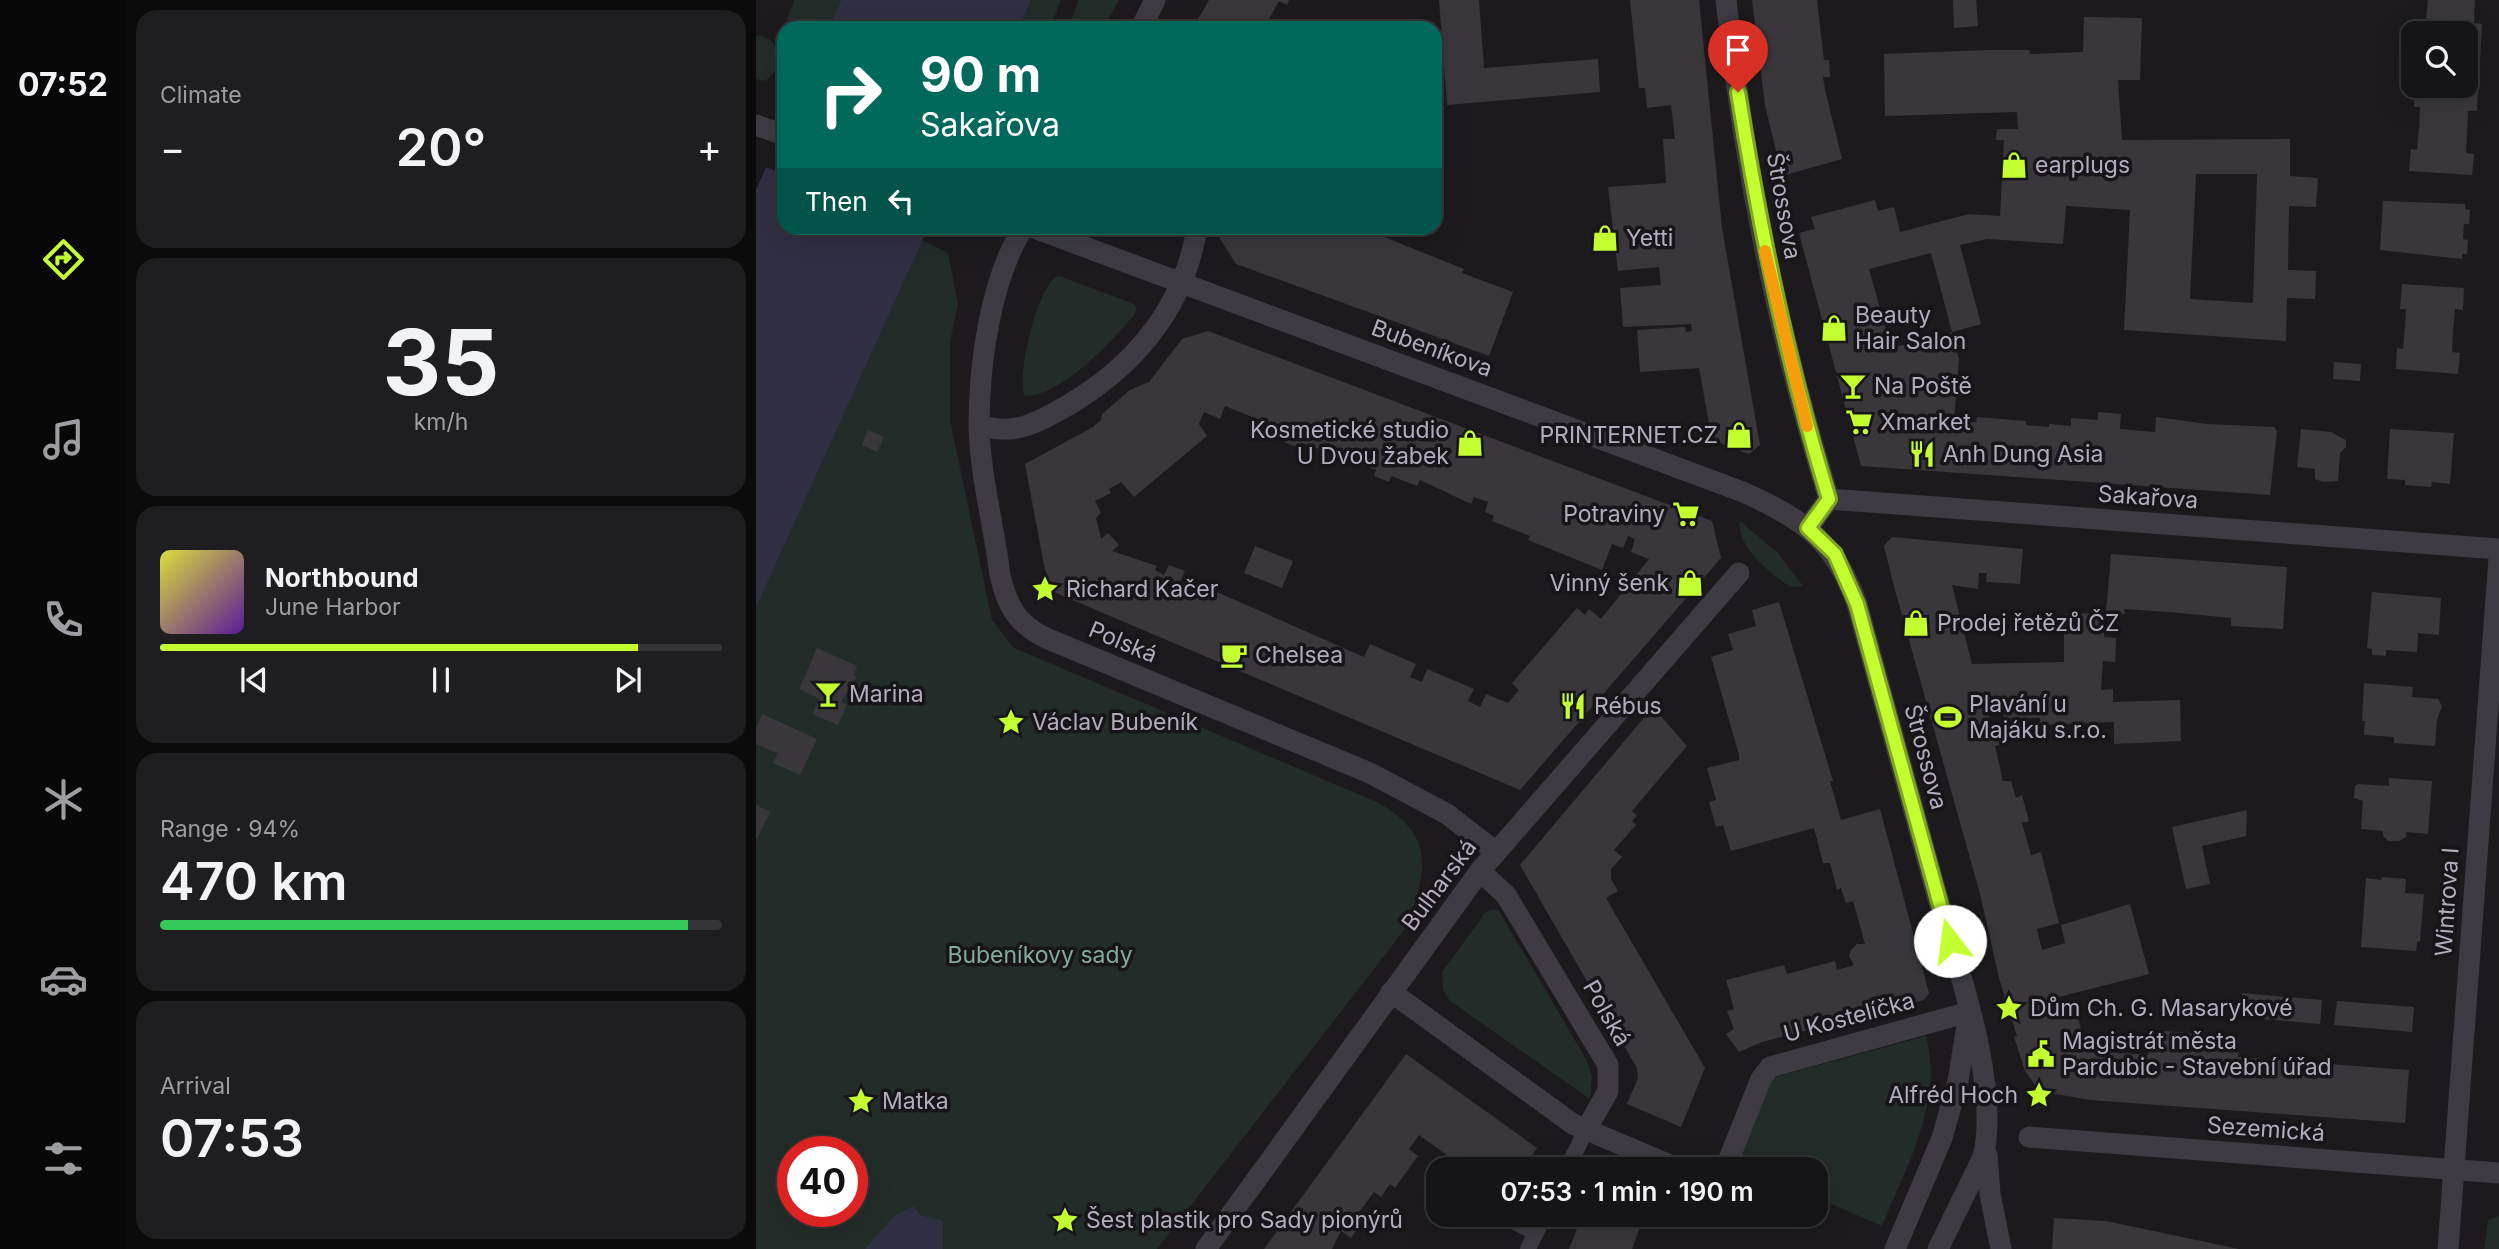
<!DOCTYPE html>
<meta charset="utf-8">
<style>
body{margin:0;font-family:Inter,sans-serif;background:#1e1d1f;color:#f1f3f6;height:100vh;display:flex;flex-direction:column;font-size:26px;white-space:nowrap}
*{box-sizing:border-box;margin:0}
p{font-size:23px;color:#9d9ea1}
.icon{flex:none;width:38px;height:38px;fill:none;stroke:currentColor;stroke-width:2;stroke-linecap:round;stroke-linejoin:round}
.map{position:relative;flex:1;overflow:hidden}
.panel{display:flex;flex-direction:column;gap:10px;padding:10px;background:#0c0b0c;width:630px}
.panel>*{flex:none}
.guide{position:absolute;left:21px;top:21px;width:665px;height:214px;border-radius:21px;box-shadow:0 7px 28px #0002,0 0 0 2px #343335;background:#00695c;color:#fff;overflow:hidden}
.controls{position:absolute;left:1645px;top:21px;display:grid;gap:14px}
.controls a{display:grid;place-items:center;width:77px;height:77px;border-radius:14px;background:#151416;box-shadow:0 7px 28px #0002,0 0 0 2px #343335;font-size:35px}
.speed{position:absolute;left:21px;top:1136px;display:flex;gap:14px;font-size:35px;font-weight:700;text-align:center}
.speed>*{display:grid;place-content:center;width:91px;height:91px;border-radius:50%;background:#151416;box-shadow:0 7px 28px #0002,0 0 0 2px #343335;line-height:1}
.speed .limit{border:10px solid #d22;background:#fff;color:#111}
.pin{position:absolute;display:grid;place-items:center;width:60px;height:60px;color:#fff;margin:-72px -30px;border-radius:50% 50% 50% 0;rotate:-45deg;box-shadow:0 0 7px #0007}
.pin .icon{rotate:45deg}
.me{position:absolute;width:77px;margin:-38px;rotate:345deg;stroke-linejoin:round;filter:drop-shadow(0 0 5px #0008)}
.turn{display:flex;align-items:center;gap:24px;height:147px;padding:0 28px;font-size:32px}
.turn .icon{width:91px;height:91px;stroke-width:2.5}
.turn b{display:block;font-size:49px;line-height:60px}
.then{display:flex;align-items:center;height:66px;padding:0 28px;background:#0003;gap:14px;font-size:26px}
.big{font-size:52px;font-weight:600;line-height:1.1}
.panel .tile{flex:1;display:flex;flex-direction:column;justify-content:center;gap:10px;min-width:0;padding:0 24px;border-radius:21px;background:#1e1d1f}
.panel .dial{align-items:center;gap:0}
.dial b{font-size:91px;line-height:1}
.song{display:flex;align-items:center;gap:21px}
.cover{width:84px;height:84px;border-radius:10px;background:linear-gradient(135deg,hsl(60 70% 55%),hsl(270 70% 35%))}
.played{height:7px;border-radius:4px;background:linear-gradient(90deg,#c3ff30 85%,#343335 85%)}
.keys{display:flex;justify-content:space-around;direction:ltr}
.heat{display:flex;justify-content:space-between;align-items:center;font-size:38px;direction:ltr}
.charge{height:10px;border-radius:5px;background:linear-gradient(90deg,#34c759 94%,#343335 0)}
.trip{position:absolute;left:670px;top:1157px;width:402px;height:70px;border-radius:21px;background:#151416;box-shadow:0 7px 28px #0002,0 0 0 2px #343335;font-weight:600;line-height:70px;text-align:center}
main{display:flex;flex:1;min-height:0}
.menu{display:flex;flex-direction:column;width:126px;justify-content:space-around;align-items:center;background:#080809;color:#9d9ea1}
.menu .icon{width:49px;height:49px}
.menu .active{color:#c3ff30}
.menu b{font-size:32px;color:#f1f3f6}
.map>svg:first-child{display:block}
.green{fill:#222c29;fill-rule:evenodd}
.water{fill:#302f43}
.pier{fill:#1c1a1d}
.building{fill:#3a373c;fill-rule:evenodd}
.lines{fill:none;stroke-linecap:round;stroke-linejoin:round}
.service{stroke:#3e3b43;stroke-width:16}
.minor{stroke:#3e3b43;stroke-width:21}
.tertiary{stroke:#3e3b43;stroke-width:21}
.route-casing{stroke:#7fa61f;stroke-width:18}
.route{stroke:#c3ff30;stroke-width:12}
.slow{stroke:#f59e0b;stroke-width:12}
.labels{text-anchor:middle;stroke-width:7;stroke-linejoin:round;paint-order:stroke}
.poi-label{font-size:23px;fill:#b2acbd;stroke:#171518;text-anchor:start}
.street-label{font-size:23px;fill:#b2acbd;stroke:#171518}
.park-label{font-size:23px;fill:#82aa9d;stroke:#171518}
</style>
<main>
<nav class="menu">
<b>07:52</b>
<svg class="icon active" aria-label="directions" viewBox="0 0 24 24"><path d="M12 3l9 9-9 9-9-9zM9 14v-3h6M13 9l2 2-2 2"/></svg>
<svg class="icon" aria-label="music" viewBox="0 0 24 24"><path d="M9 18V5l10-2v13"/><circle cx="6" cy="18" r="3"/><circle cx="16" cy="16" r="3"/></svg>
<svg class="icon" aria-label="phone" viewBox="0 0 24 24"><path d="M5 4h4l2 5-3 2q2 4 5 5l2-3 5 2v4C11 20 4 13 5 4z"/></svg>
<svg class="icon" aria-label="climate" viewBox="0 0 24 24"><path d="M12 3v18M4 7l16 10M4 17L20 7"/></svg>
<svg class="icon" aria-label="car" viewBox="0 0 24 24"><path d="M5 17H2v-5l4-1 3-4h7l3 4 3 1v5h-3M9 17h6M6 11h13"/><circle cx="7" cy="17" r="2"/><circle cx="17" cy="17" r="2"/></svg>
<svg class="icon" aria-label="filters" viewBox="0 0 24 24"><path d="M4 7h16M4 17h16"/><circle cx="9" cy="7" r="2"/><circle cx="15" cy="17" r="2"/></svg>
</nav>
<section class="panel">
<div class="tile"><p>Climate</p>
<div class="heat"><a>−</a><b class="big">20°</b><a>+</a></div>
</div>
<div class="tile dial"><b>35</b><p>km/h</p></div>
<div class="tile">
<div class="song"><i class="cover"></i><div><b>Northbound</b><p>June Harbor</p></div></div>
<div class="played"></div>
<div class="keys"><svg class="icon" aria-label="previous" viewBox="0 0 24 24"><path d="M18 5L8 12l10 7zM5 5v14"/></svg><svg class="icon" aria-label="pause" viewBox="0 0 24 24"><path d="M8 5v14M16 5v14"/></svg><svg class="icon" aria-label="next" viewBox="0 0 24 24"><path d="M6 5l10 7-10 7zM19 5v14"/></svg></div>
</div>
<div class="tile"><p>Range · 94%</p><b class="big">470 km</b><div class="charge"></div></div>
<div class="tile"><p>Arrival</p><b class="big">07:53</b></div>
</section>
<div class="map">
<svg width="1743" height="1249" viewBox="0 0 1743 1249">
<rect width="100%" height="100%" fill="#1c1a1d"/>
<!-- green -->
<path class="green" d="M38,0H85L72,28H28V38L27,31Z
M275,0H305L294,28H263Z
M323,0H363L347,28H312Z
M3,35L15,40C26,54 23,73 8,81L0,79V36Z
M166,240L192,253L202,304L194,342V420L236,620L258,648L621,802C681,835 671,874 649,929L401,1249H0V608ZM37,1152H96V1211H37Z
M303,276L378,304L381,308L378,315C355,342 308,394 271,396L268,395C261,374 282,281 303,276Z
M984,521L1022,553L1047,586L1034,587C1015,573 980,547 984,521Z
M737,909L743,911L830,1059L836,1076L834,1099L694,1001L687,990L686,972L730,912Z
M1170,1036C1188,1101 1150,1167 1126,1226L1061,1198L1060,1169H993L981,1159L1016,1078Z
M1743,1216V1249H1728L1732,1220Z"/>
<!-- water -->
<path class="water" d="M85,0H275L263,28H72Z
M28,127V228H172L0,608V190Z
M158,1206L164,1215L187,1221V1249H109L138,1216Z"/>
<!-- pier -->
<path class="pier" d="M28,123V174L7,166Z"/>
<!-- building -->
<path class="building" d="M453,0H533L531,5L523,1L508,28H437Z
M683,0H723L728,68L842,59L844,92L691,105Z
M874,0H943L966,228L1004,445L993,454L956,440L943,368L884,372L881,330L929,327L930,332L936,331L935,324L867,327L864,288L905,285L903,267L862,271L852,187L910,183L907,139H919L915,105L891,108L889,88H883Z
M996,0H1061L1068,60H1073L1074,77H1067L1069,90L1086,159L1026,176L1009,105Z
M1197,0H1220L1222,26L1198,28Z
M1672,0H1719L1718,23L1726,24L1724,60L1710,59V33H1662L1663,19L1670,20Z
M1328,17L1386,18L1384,80H1362L1366,140L1534,139V176L1562,178L1560,207L1533,206L1532,270L1560,271L1559,299L1531,298L1530,341L1368,330L1374,210L1310,206L1307,244L1231,239L1204,245L1225,324L1196,332L1175,253L1113,269L1135,348L1196,332L1203,359L1198,420L1220,422L1221,417L1270,421V425L1293,427V424L1315,426V418L1342,420V412L1365,414L1364,429L1399,432L1400,417L1451,424L1518,427L1521,431L1514,495L1105,466L1043,233L1059,229L1055,217L1119,200L1122,211L1138,207L1144,232L1213,214L1244,216L1248,140H1240L1241,129H1262L1261,112L1129,116L1128,54L1232,50H1273L1274,54L1327,52ZM1440,174H1501L1497,303L1434,299Z
M1659,86L1722,90L1721,111H1712L1710,153L1718,154L1716,175L1653,171L1655,149L1661,150L1663,128L1664,107H1658Z
M1627,201L1709,204V209L1714,210L1713,224H1708L1707,239L1712,240L1711,254H1706V259L1624,250Z
M465,228H606L708,269L706,273L757,292L733,356L480,264L464,239Z
M1646,284L1708,288L1707,310L1699,309L1697,330L1696,352L1704,353L1702,374L1640,369L1641,348L1647,349L1649,327L1650,309H1644Z
M452,331L956,521L965,558L764,790L300,593L291,581L269,464L337,427L345,420L346,414L374,390L393,382L426,339ZM469,406L506,421L504,427L530,437L528,442L544,448L546,443L572,452L575,446L596,454L594,461L620,470L618,476L633,482L635,476L661,486L664,480L715,504L718,497L732,502L729,512L738,516L736,521L774,536L772,540L846,570L856,544L867,548L872,536L879,539L875,552L893,559L845,619L833,609L829,615L821,608L756,683L763,690L752,703L730,694L724,707L712,701L718,689L671,669L666,682L654,677L660,664L614,644L608,657L436,581L434,586L424,582L429,571L413,565L408,575L399,570L401,566L356,551L363,545L352,533L345,539L340,518L345,513L339,501L355,493L353,489L365,482L378,497L451,436L443,424L448,412L464,419Z
M1578,362L1605,364L1604,381L1577,379Z
M1545,429L1575,432L1590,440V447L1584,453L1582,481L1567,482L1559,479V469L1541,467Z
M1634,429L1698,433L1694,484L1676,482L1675,487L1649,485V480L1631,479Z
M112,430L128,437L121,452L106,445Z
M1136,537L1267,549L1264,584L1230,582L1231,573H1223L1222,589L1196,585L1216,664L1308,662V614L1350,613L1348,637L1360,638L1359,662L1347,661L1345,690L1357,689V702L1424,700L1425,741L1358,744V722L1284,725V718H1248L1247,709L1232,711L1234,723L1241,722L1246,744L1239,746L1247,781H1255L1260,798L1266,795L1273,821L1266,823L1275,855L1285,852L1303,923L1281,929L1286,950L1309,943L1305,925L1374,904L1393,974L1299,998L1302,1010L1319,1008L1327,1036L1320,1041L1322,1050L1392,1055L1395,1030L1483,1037L1482,1057L1653,1070L1649,1123L1334,1100L1283,1091L1269,1071L1258,1037L1261,1036L1243,978L1224,894L1137,583L1128,546Z
M499,546L537,561L526,588L488,573Z
M1355,554L1531,567L1527,629L1475,626V618L1413,612L1368,609L1369,614L1350,613Z
M1616,592L1685,598L1683,635L1662,633L1661,652L1630,650V656L1616,655V649L1611,648Z
M1023,602L1077,781H1074L1085,820L1124,809L1173,993L1168,1000L1006,1042L983,1052L970,1034L978,1029L971,1011L978,1009L970,980L1028,965L1031,974L1079,961L1081,970L1098,965L1093,956L1095,950L1101,944H1109L1097,901L1090,903L1085,888L1081,890L1074,863H1067L1058,828L975,851L967,825L960,827L953,802L960,800L951,768L983,760V755L955,657L977,650L972,634L1000,626L996,610Z
M61,648L101,666L98,675L101,677L85,702L91,705L82,725L56,714L64,699L43,689Z
M1608,683L1657,687L1656,697L1682,699L1686,706L1681,720L1679,746L1638,743V737L1608,735L1609,721H1606Z
M897,707L931,746L876,811L881,816L876,821L880,825L858,850L866,857L855,869V879L862,891L850,898L949,1068L925,1127L871,1104L882,1078L881,1068L764,865Z
M6,714L61,739L44,775L17,763L25,746L21,753L0,744V728Z
M1633,778L1676,781L1672,834L1650,832V837L1643,841H1633L1627,836V831L1605,829L1607,801L1598,798L1599,786L1602,784L1633,786Z
M0,805L14,812L0,841Z
M1491,810L1490,836L1446,846L1454,884L1430,889L1416,827Z
M1626,877L1650,879L1649,893L1668,894L1664,942L1661,941L1660,951L1605,947L1610,878L1625,880Z
M1486,993L1566,1000L1564,1024L1484,1017Z
M1581,1001L1658,1007L1656,1032L1578,1025Z
M650,1054L781,1148L766,1169H710L663,1135L653,1149L662,1156L639,1188L634,1184L625,1197L618,1192L598,1219L605,1224L595,1238L585,1231L576,1249H508Z
M827,1214H889L876,1249H813Z
M1298,1218L1350,1221L1483,1249H1296Z"/>
<g class="lines">
<!-- service -->
<path class="service" d="M811,1169L830,1130
M744,1214L780,1233
M772,1249L789,1214"/>
<!-- minor -->
<path class="minor" d="M970,0C988,169 1023,337 1073,499
M385,28L399,0
M267,228C234,281 223,364 223,426C224,475 238,526 244,575C251,606 261,624 290,638L614,773L691,814L740,852
M223,425C257,436 279,424 309,407C378,367 428,308 441,228
M1073,499L1743,549
M1052,528L1073,499
M724,871L750,895L852,1065V1091L830,1130
M635,992L817,1124L923,1169
M1273,1137L1743,1173
M969,1169L1005,1079L1014,1067L1213,1012
M450,1249L724,871L983,573
M1692,1249L1743,558"/>
<!-- tertiary -->
<path class="tertiary" d="M0,125L28,135
M278,228L987,492C1046,518 1079,541 1101,604C1128,700 1154,796 1180,892C1200,962 1245,1086 1227,1157L1182,1249
M1231,1155L1234,1194L1245,1249
M1139,1249L1186,1138L1202,1081L1211,1025"/>
</g>
<g class="lines">
<defs>
<path id="route" d="M982,92C1004,230 1032,366 1073,499L1052,528L1079,554L1101,604L1194,941"/>
</defs>
<!-- route casing -->
<use href="#route" class="route-casing"/>
<!-- route -->
<use href="#route" class="route"/>
<!-- slow -->
<path class="slow" d="M1009,251L1051,426"/>
</g>
<!-- icons -->
<defs>
<symbol id="shop-bare" viewBox="-9 -9 18 18"><path d="M-5-2.5h2.3a2.7 3.5 0 0 1 5.4 0H5L5.5 6h-11ZM-1.5-2.5h3a1.5 2.3 0 0 0-3 0Z" fill="#c3ff30" stroke="#171518" stroke-width="2.5" paint-order="stroke"/></symbol>
<symbol id="bar-bare" viewBox="-9 -9 18 18"><path d="M-6-5H6L.8 .8V4.5H3.5V6h-7V4.5H-.8V.8Z" fill="#c3ff30" stroke="#171518" stroke-width="2.5" paint-order="stroke"/></symbol>
<symbol id="supermarket-bare" viewBox="-9 -9 18 18"><path d="M-6-5.5h2.5l.6 2H6L4.5 2H-2.5L-4.4-4H-6ZM-1.5 3.2a1.3 1.3 0 1 0 .1 0ZM3 3.2a1.3 1.3 0 1 0 .1 0Z" fill="#c3ff30" stroke="#171518" stroke-width="2.5" paint-order="stroke"/></symbol>
<symbol id="restaurant-bare" viewBox="-9 -9 18 18"><path d="M-5-6h1v4h1v-4h1v4h1v-4h1v5L-1.5 .5V6h-2V.5L-5-1ZM5-6V6H3V1.5H1.5Q1.5-4 5-6Z" fill="#c3ff30" stroke="#171518" stroke-width="2.5" paint-order="stroke"/></symbol>
<symbol id="sight-bare" viewBox="-9 -9 18 18"><path d="M0-6L1.8-2.2L6-1.7L2.9 1.2L3.7 5.4L0 3.3L-3.7 5.4L-2.9 1.2L-6-1.7L-1.8-2.2Z" fill="#c3ff30" stroke="#171518" stroke-width="2.5" paint-order="stroke"/></symbol>
<symbol id="cafe-bare" viewBox="-9 -9 18 18"><path d="M-5.5-4.5H6V0H3Q3 3.5 0 3.5H-2.5Q-5.5 3.5-5.5 0ZM3-3.2v2h1.7v-2ZM-6 4.5H4V6H-6Z" fill="#c3ff30" stroke="#171518" stroke-width="2.5" paint-order="stroke"/></symbol>
<symbol id="stadium-bare" viewBox="-9 -9 18 18"><path d="M0-5a6.5 5 0 1 0 0 10a6.5 5 0 1 0 0-10ZM-3.5-1.8h7v3.6h-7Z" fill="#c3ff30" stroke="#171518" stroke-width="2.5" paint-order="stroke"/></symbol>
<symbol id="civic-bare" viewBox="-9 -9 18 18"><path d="M-.6-6.5H3V-4.5H.6V-3L4-1V1h2V6H-6V1h2V-1L-.6-3ZM-1.2 2.5V6h2.4V2.5Z" fill="#c3ff30" stroke="#171518" stroke-width="2.5" paint-order="stroke"/></symbol>
</defs>
<g fill-rule="evenodd">
<use href="#shop-bare" x="1239" y="146" width="38" height="38"/>
<use href="#shop-bare" x="830" y="219" width="38" height="38"/>
<use href="#shop-bare" x="1059" y="309" width="38" height="38"/>
<use href="#bar-bare" x="1078" y="367" width="38" height="38"/>
<use href="#supermarket-bare" x="1084" y="403" width="38" height="38"/>
<use href="#shop-bare" x="964" y="416" width="38" height="38"/>
<use href="#shop-bare" x="695" y="424" width="38" height="38"/>
<use href="#restaurant-bare" x="1147" y="435" width="38" height="38"/>
<use href="#supermarket-bare" x="911" y="495" width="38" height="38"/>
<use href="#shop-bare" x="915" y="564" width="38" height="38"/>
<use href="#sight-bare" x="270" y="570" width="38" height="38"/>
<use href="#shop-bare" x="1141" y="604" width="38" height="38"/>
<use href="#cafe-bare" x="459" y="636" width="38" height="38"/>
<use href="#bar-bare" x="53" y="675" width="38" height="38"/>
<use href="#restaurant-bare" x="798" y="687" width="38" height="38"/>
<use href="#stadium-bare" x="1173" y="698" width="38" height="38"/>
<use href="#sight-bare" x="236" y="703" width="38" height="38"/>
<use href="#sight-bare" x="1234" y="989" width="38" height="38"/>
<use href="#civic-bare" x="1266" y="1035" width="38" height="38"/>
<use href="#sight-bare" x="1264" y="1076" width="38" height="38"/>
<use href="#sight-bare" x="86" y="1082" width="38" height="38"/>
<use href="#sight-bare" x="290" y="1201" width="38" height="38"/>
</g>
<g class="labels">
<!-- poi labels -->
<g class="poi-label">
<text x="1279" y="173">earplugs</text>
<text x="870" y="246">Yetti</text>
<text x="1099" y="323">Beauty<tspan x="1099" dy="26">Hair Salon</tspan></text>
<text x="1118" y="394">Na Poště</text>
<text x="1124" y="430">Xmarket</text>
<text x="693" y="438" text-anchor="end">Kosmetické studio<tspan x="693" dy="26">U Dvou žabek</tspan></text>
<text x="962" y="443" text-anchor="end">PRINTERNET.CZ</text>
<text x="1187" y="462">Anh Dung Asia</text>
<text x="909" y="522" text-anchor="end">Potraviny</text>
<text x="913" y="591" text-anchor="end">Vinný šenk</text>
<text x="310" y="597">Richard Kačer</text>
<text x="1181" y="631">Prodej řetězů ČZ</text>
<text x="499" y="663">Chelsea</text>
<text x="93" y="702">Marina</text>
<text x="1213" y="712">Plavání u<tspan x="1213" dy="26">Majáku s.r.o.</tspan></text>
<text x="838" y="714">Rébus</text>
<text x="276" y="730">Václav Bubeník</text>
<text x="1274" y="1016">Dům Ch. G. Masarykové</text>
<text x="1306" y="1049">Magistrát města<tspan x="1306" dy="26">Pardubic - Stavební úřad</tspan></text>
<text x="1262" y="1103" text-anchor="end">Alfréd Hoch</text>
<text x="126" y="1109">Matka</text>
<text x="330" y="1228">Šest plastik pro Sady pionýrů</text>
</g>
<!-- street labels -->
<g class="street-label">
<text transform="translate(1028 206) rotate(80)" y="8">Štrossova</text>
<text transform="translate(676 348) rotate(20)" y="8">Bubeníkova</text>
<text transform="translate(1392 497) rotate(4)" y="8">Sakařova</text>
<text transform="translate(367 642) rotate(23)" y="8">Polská</text>
<text transform="translate(1170 757) rotate(75)" y="8">Štrossova</text>
<text transform="translate(683 885) rotate(-53)" y="8">Bulharská</text>
<text transform="translate(1691 902) rotate(-86)" y="8">Wintrova I</text>
<text transform="translate(851 1013) rotate(60)" y="8">Polská</text>
<text transform="translate(1093 1017) rotate(-15)" y="8">U Kostelíčka</text>
<text transform="translate(1510 1129) rotate(4)" y="8">Sezemická</text>
</g>
<!-- park labels -->
<g class="park-label">
<text x="284" y="963">Bubeníkovy sady</text>
</g>
</g>
</svg>
<div class="controls">
<a><svg class="icon" aria-label="search" viewBox="0 0 24 24"><circle cx="10" cy="10" r="6"/><path d="M15 15l6 6"/></svg></a>
</div>
<div class="speed"><div class="limit">40</div></div>
<div class="pin" style="left:982px;top:92px;background:#d93025"><svg class="icon" aria-label="arrive" viewBox="0 0 24 24"><path d="M6 21V4h12l-3 4 3 4H6"/></svg></div>
<svg class="me" style="left:1194px;top:941px" viewBox="-20 -20 40 40"><circle r="19" fill="#fff"/><path d="M0-13L10 11 0 6-10 11z" fill="#c3ff30"/></svg>
<div class="trip">07:53 · 1 min · 190 m</div>
<div class="guide">
<div class="turn"><svg class="icon" aria-label="right" viewBox="0 0 24 24"><path d="M7 20v-9h11M14 6l5 5-5 5"/></svg><div><b>90 m</b>Sakařova</div></div>
<div class="then">Then<svg class="icon" aria-label="left" viewBox="0 0 24 24"><path d="M17 20v-9H6M10 6l-5 5 5 5"/></svg></div>
</div>
</div>
</main>
